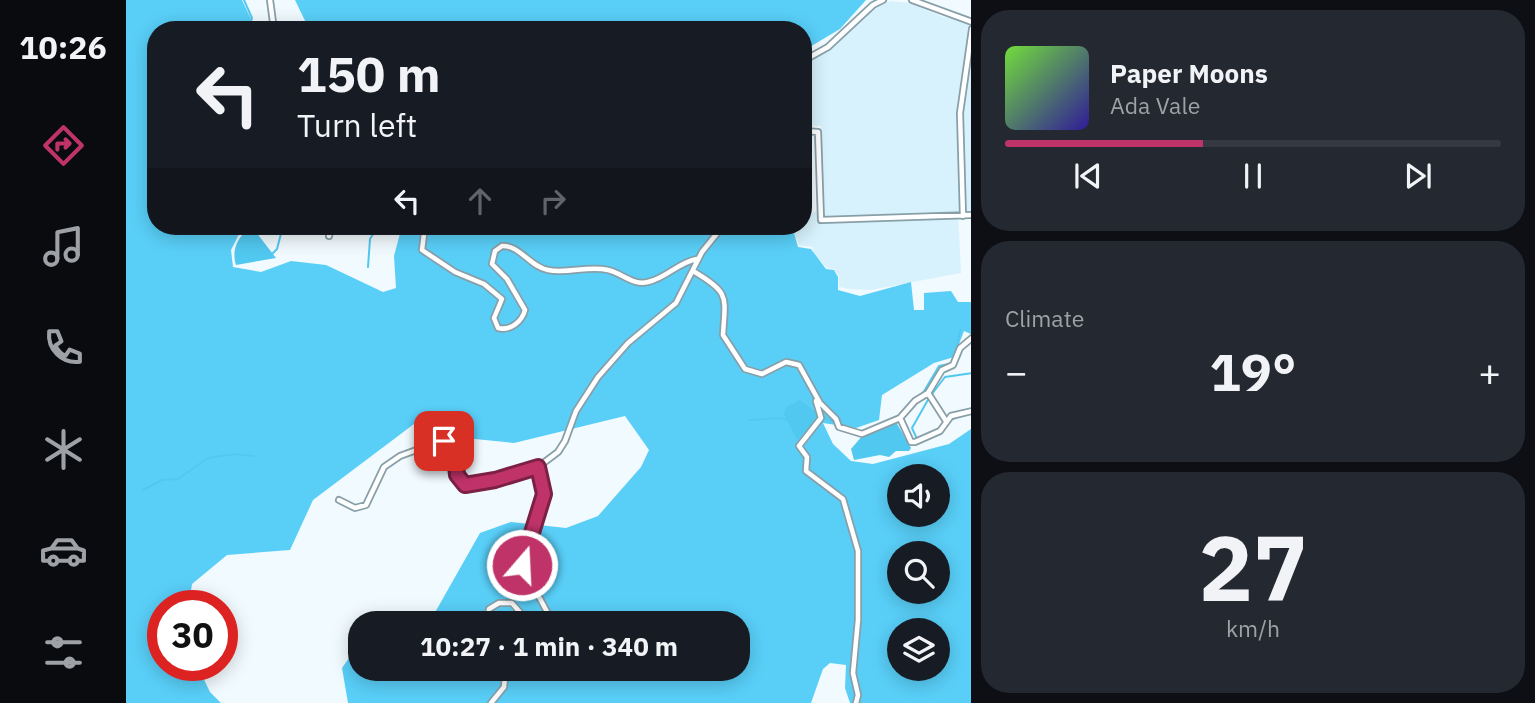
<!DOCTYPE html>
<meta charset="utf-8">
<style>
body{margin:0;font-family:"IBM Plex Sans",sans-serif;background:#242831;color:#f1f3f6;height:100vh;display:flex;flex-direction:column;font-size:26px;white-space:nowrap}
*{box-sizing:border-box;margin:0}
p{font-size:23px;color:#9ea1a6}
.icon{flex:none;width:38px;height:38px;fill:none;stroke:currentColor;stroke-width:2;stroke-linecap:round;stroke-linejoin:round}
.map{position:relative;flex:1;overflow:hidden}
.sheet{display:flex;flex-direction:column;gap:10px;padding:10px;background:#0d0f14;width:564px}
.sheet>*{flex:none}
.banner{position:absolute;left:21px;top:21px;width:665px;height:214px;border-radius:28px;box-shadow:0 4px 18px #0003;background:#171b24;color:#f1f3f6;overflow:hidden}
.fabs{position:absolute;left:761px;top:464px;display:grid;gap:14px}
.fabs a{display:grid;place-items:center;width:63px;height:63px;border-radius:50%;background:#171b24;box-shadow:0 4px 18px #0003;font-size:35px}
.speed{position:absolute;left:21px;top:590px;display:flex;gap:14px;font-size:35px;font-weight:700;text-align:center}
.speed>*{display:grid;place-content:center;width:91px;height:91px;border-radius:50%;background:#171b24;box-shadow:0 4px 18px #0003;line-height:1}
.speed .limit{border:10px solid #d22;background:#fff;color:#111}
.pin{position:absolute;display:grid;place-items:center;width:60px;height:60px;color:#fff;margin:-30px;border-radius:14px;box-shadow:0 4px 10px #0006}
.me{position:absolute;width:77px;margin:-38px;rotate:19deg;stroke-linejoin:round;filter:drop-shadow(0 0 5px #0008)}
.turn{display:flex;align-items:center;gap:24px;height:147px;padding:0 35px;font-size:32px}
.turn .icon{width:91px;height:91px;stroke-width:2.5}
.turn b{display:block;font-size:49px;line-height:60px}
.lanes{display:flex;align-items:center;height:66px;padding:0 35px;background:#0003;justify-content:center;gap:35px;direction:ltr}
.lanes .off{opacity:.35}
.big{font-size:52px;font-weight:700;line-height:1.1}
.sheet .card{flex:1;display:flex;flex-direction:column;justify-content:center;gap:10px;min-width:0;padding:0 24px;border-radius:28px;background:#242831}
.sheet .dial{align-items:center;gap:0}
.dial b{font-size:91px;line-height:1}
.song{display:flex;align-items:center;gap:21px}
.cover{width:84px;height:84px;border-radius:10px;background:linear-gradient(135deg,hsl(100 70% 55%),hsl(250 70% 35%))}
.played{height:7px;border-radius:4px;background:linear-gradient(90deg,#bf3369 40%,#363941 40%)}
.keys{display:flex;justify-content:space-around;direction:ltr}
.heat{display:flex;justify-content:space-between;align-items:center;font-size:38px;direction:ltr}
.trip{position:absolute;left:222px;top:611px;width:402px;height:70px;border-radius:28px;background:#171b24;box-shadow:0 4px 18px #0003;font-weight:700;line-height:70px;text-align:center}
main{display:flex;flex:1;min-height:0}
.tabs{display:flex;flex-direction:column;width:126px;justify-content:space-around;align-items:center;background:#090b0e;color:#9ea1a6}
.tabs .icon{width:49px;height:49px}
.tabs .current{color:#bf3369}
.tabs b{font-size:32px;color:#f1f3f6}
.map>svg:first-child{display:block}
.built{fill:#d7f2fc}
.forest{fill:#59cff8;fill-rule:evenodd}
.water{fill:#51c8f0}
.lines{fill:none;stroke-linecap:round;stroke-linejoin:round}
.stream{stroke:#51c8f0;stroke-width:2}
.street-casing{stroke:#889fa8;stroke-width:8}
.street{stroke:#fff;stroke-width:4.5}
.route-casing{stroke:#7c2144;stroke-width:18}
.route{stroke:#bf3369;stroke-width:12}
</style>
<main>
<nav class="tabs">
<b>10:26</b>
<svg class="icon current" aria-label="directions" viewBox="0 0 24 24"><path d="M12 3l9 9-9 9-9-9zM9 14v-3h6M13 9l2 2-2 2"/></svg>
<svg class="icon" aria-label="music" viewBox="0 0 24 24"><path d="M9 18V5l10-2v13"/><circle cx="6" cy="18" r="3"/><circle cx="16" cy="16" r="3"/></svg>
<svg class="icon" aria-label="phone" viewBox="0 0 24 24"><path d="M5 4h4l2 5-3 2q2 4 5 5l2-3 5 2v4C11 20 4 13 5 4z"/></svg>
<svg class="icon" aria-label="climate" viewBox="0 0 24 24"><path d="M12 3v18M4 7l16 10M4 17L20 7"/></svg>
<svg class="icon" aria-label="car" viewBox="0 0 24 24"><path d="M5 17H2v-5l4-1 3-4h7l3 4 3 1v5h-3M9 17h6M6 11h13"/><circle cx="7" cy="17" r="2"/><circle cx="17" cy="17" r="2"/></svg>
<svg class="icon" aria-label="filters" viewBox="0 0 24 24"><path d="M4 7h16M4 17h16"/><circle cx="9" cy="7" r="2"/><circle cx="15" cy="17" r="2"/></svg>
</nav>
<div class="map">
<svg width="846" height="703" viewBox="0 0 846 703">
<rect width="100%" height="100%" fill="#f1fafe"/>
<!-- built -->
<path class="built" d="M764,1L783,3L817,17L845,22L846,211L832,212L835,273L744,290L724,289L713,287V276L708,269L701,268L689,255L686,247L673,245L667,230L669,226H677V218L698,207L695,126L677,125V64L716,39L746,10Z"/>
<!-- forest -->
<path class="forest" d="M0,0H116L125,19L121,30H30V226H117L105,250L107,267L135,272L165,261L200,265L257,292L270,288L268,256L276,226H666L672,247L685,249L700,269L708,270L712,277V290L734,296L785,282L788,310H798V293L825,291L832,302H845V334L838,331L828,357L808,363L756,395L753,420L730,428L697,423L707,444L725,461L747,464L823,444L845,429V703H724L719,688L720,665L704,663L697,669L685,703H222L216,668L234,642V668H612V623H303L354,533L385,522L440,528L472,516L515,467L523,450L499,416L388,443L349,439L288,424L187,500L164,550L101,555L66,584L63,605L37,606V665H71L84,692L95,703H0ZM774,476H812V514H774ZM774,553H812V592H774ZM774,630H812V668H774Z
M169,0H740L714,29L677,51V30H189L182,27Z"/>
<!-- water -->
<path class="water" d="M126,227L150,258L110,265C105,250 112,235 126,227Z
M674,400L694,415L671,440L658,414L660,407Z
M770,422L785,448L783,451H770L763,457L754,455L728,460L725,449L737,435Z"/>
<g class="lines">
<!-- stream -->
<path class="stream" d="M118,0L126,18L122,30
M146,254L151,249L157,226
M242,267L244,239L252,226
M830,354L834,330
M806,394L819,377L846,373
M784,404L797,393L813,366L823,364
M696,416L709,423
M623,420L654,418L662,420
M824,420L835,416
M791,439L786,428L803,398
M17,490L36,480L52,479L82,458L109,454L128,456"/>
<defs>
<path id="street" d="M144,0L148,30
M786,0L846,22
M677,61L702,47L747,5L757,0
M677,131L692,132L695,220L846,215
M837,216L834,113L846,29
M299,226L296,250L329,272L358,284L376,299L368,318L372,328C384,331 396,322 399,310L381,279L366,264L369,251L376,246C394,245 404,267 422,270C442,274 463,265 482,270C496,273 507,286 522,282C540,278 553,262 571,259
M203,236L205,226
M567,271C605,293 599,297 597,335L619,369L636,374L660,362L673,365L694,403L710,419L713,427L736,434L774,418L789,401L802,393L816,370L827,365L834,348L846,338
M802,393L820,421
M690,401L695,418L673,446L681,457L680,471L717,499L732,551V620L727,673L732,695L730,703
M774,418L785,442H789L814,431L825,416L846,411
M412,467L418,494L396,565L427,623
M213,500L229,508L240,505L258,467L274,456L315,441L328,446L332,480L343,486L412,467L432,452L439,441L450,411L472,377L502,343L550,303L576,252L597,226
M361,623L363,609L373,603H386L403,623
M365,703L378,687L380,668"/>
</defs>
<!-- street casing -->
<use href="#street" class="street-casing"/>
<!-- street -->
<use href="#street" class="street"/>
</g>
<g class="lines">
<defs>
<path id="route" d="M318,441L328,446L331,475L339,485L369,480L412,467L418,494L396,565"/>
</defs>
<!-- route casing -->
<use href="#route" class="route-casing"/>
<!-- route -->
<use href="#route" class="route"/>
</g>
</svg>
<div class="fabs">
<a><svg class="icon" aria-label="sound" viewBox="0 0 24 24"><path d="M4 9h4l5-4v14l-5-4H4zM17 9q2 3 0 6"/></svg></a>
<a><svg class="icon" aria-label="search" viewBox="0 0 24 24"><circle cx="10" cy="10" r="6"/><path d="M15 15l6 6"/></svg></a>
<a><svg class="icon" aria-label="layers" viewBox="0 0 24 24"><path d="M12 4l9 5-9 5-9-5zM3 14l9 5 9-5"/></svg></a>
</div>
<div class="speed"><div class="limit">30</div></div>
<div class="pin" style="left:318px;top:441px;background:#d93025"><svg class="icon" aria-label="arrive" viewBox="0 0 24 24"><path d="M6 21V4h12l-3 4 3 4H6"/></svg></div>
<svg class="me" style="left:396px;top:565px" viewBox="-20 -20 40 40"><circle r="17" fill="#bf3369" stroke="#fff" stroke-width="3"/><path d="M0-11L8 9 0 5-8 9z" fill="#fff"/></svg>
<div class="trip">10:27 · 1 min · 340 m</div>
<div class="banner">
<div class="turn"><svg class="icon" aria-label="left" viewBox="0 0 24 24"><path d="M17 20v-9H6M10 6l-5 5 5 5"/></svg><div><b>150 m</b>Turn left</div></div>
<div class="lanes"><svg class="icon" aria-label="left" viewBox="0 0 24 24"><path d="M17 20v-9H6M10 6l-5 5 5 5"/></svg><svg class="icon off" aria-label="ahead" viewBox="0 0 24 24"><path d="M12 20V5M6 11l6-6 6 6"/></svg><svg class="icon off" aria-label="right" viewBox="0 0 24 24"><path d="M7 20v-9h11M14 6l5 5-5 5"/></svg></div>
</div>
</div>
<section class="sheet">
<div class="card">
<div class="song"><i class="cover"></i><div><b>Paper Moons</b><p>Ada Vale</p></div></div>
<div class="played"></div>
<div class="keys"><svg class="icon" aria-label="previous" viewBox="0 0 24 24"><path d="M18 5L8 12l10 7zM5 5v14"/></svg><svg class="icon" aria-label="pause" viewBox="0 0 24 24"><path d="M8 5v14M16 5v14"/></svg><svg class="icon" aria-label="next" viewBox="0 0 24 24"><path d="M6 5l10 7-10 7zM19 5v14"/></svg></div>
</div>
<div class="card"><p>Climate</p>
<div class="heat"><a>−</a><b class="big">19°</b><a>+</a></div>
</div>
<div class="card dial"><b>27</b><p>km/h</p></div>
</section>
</main>
